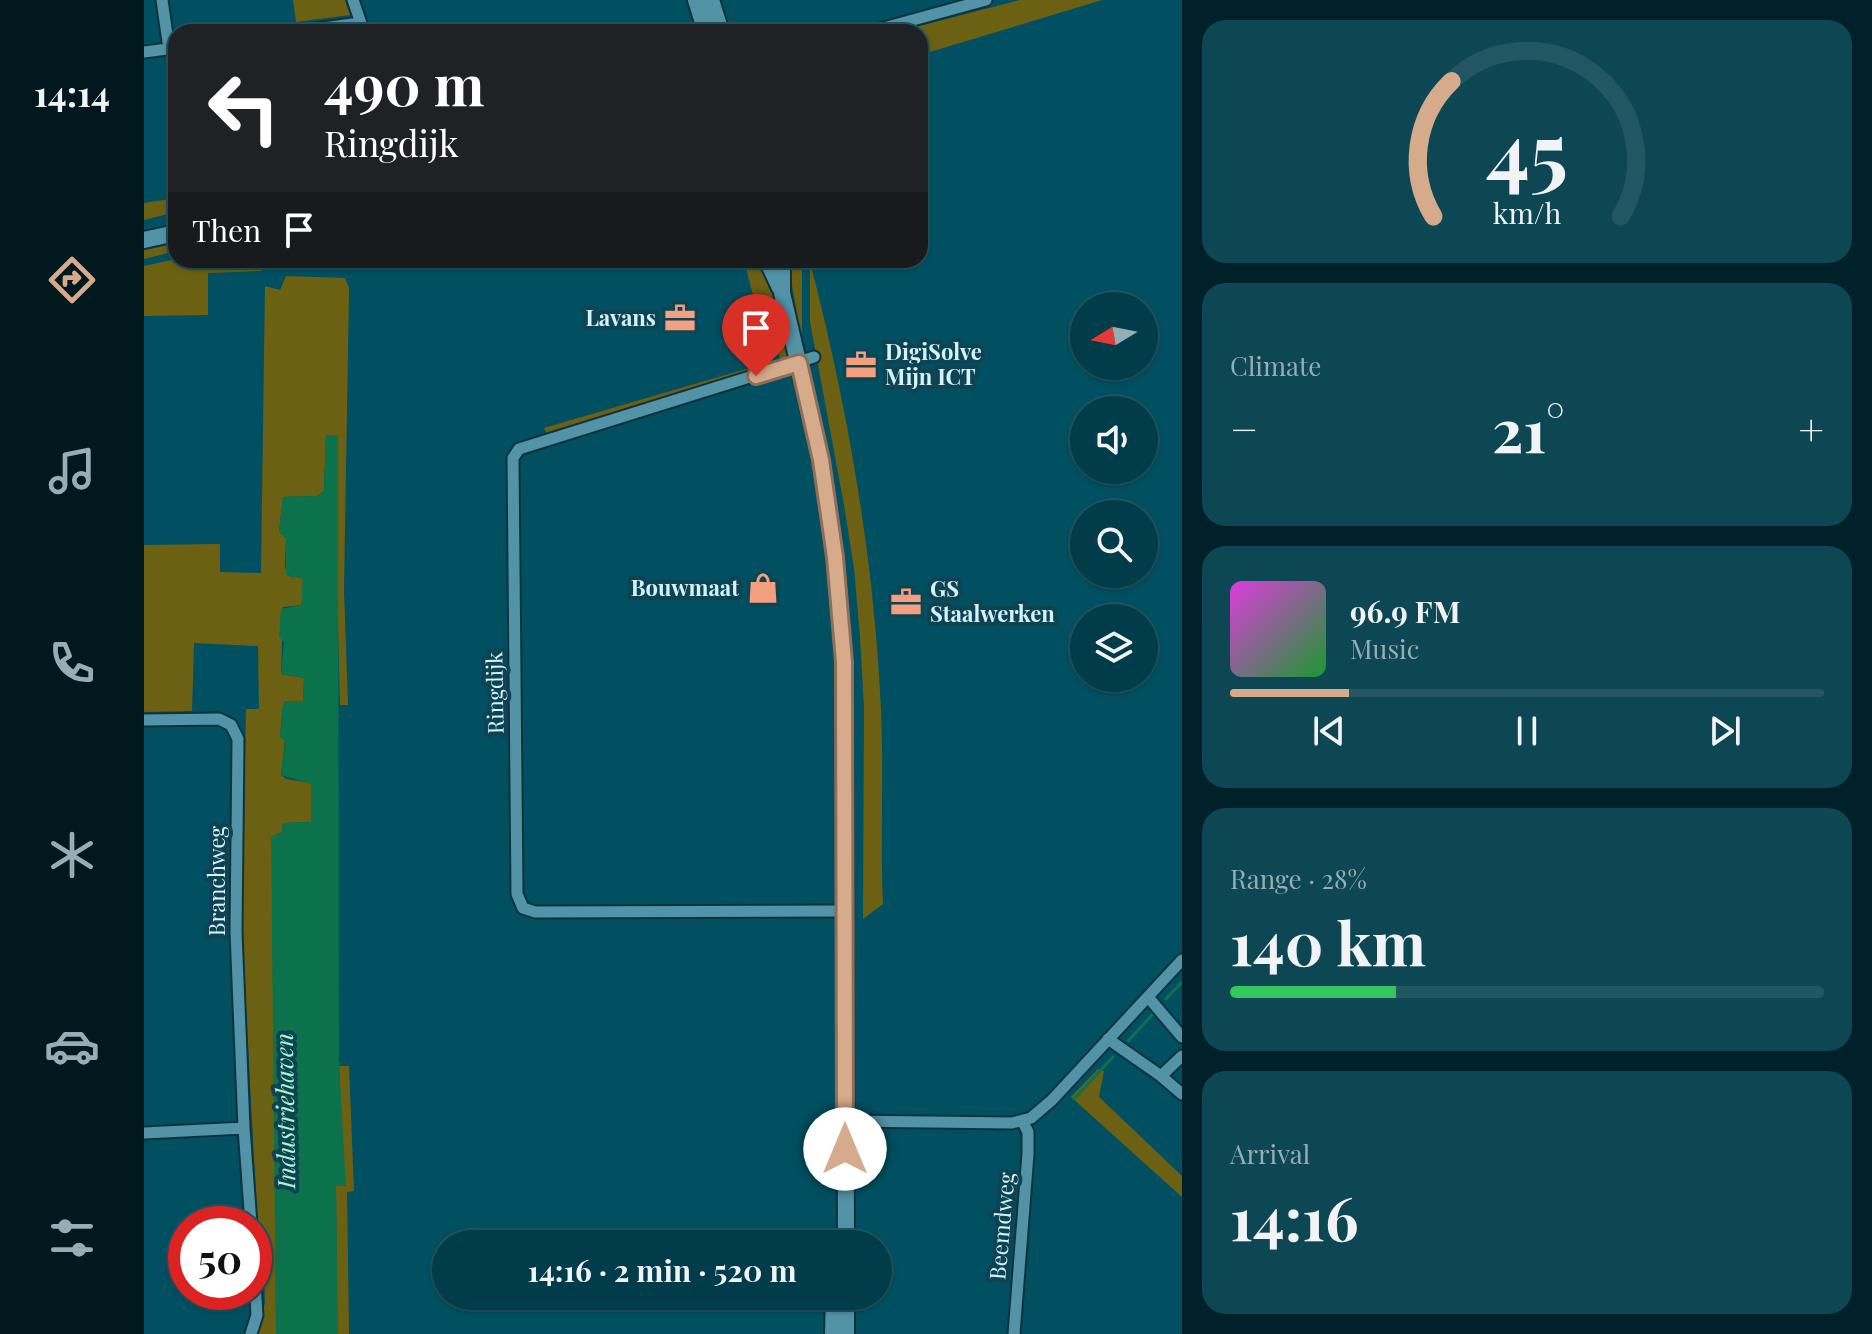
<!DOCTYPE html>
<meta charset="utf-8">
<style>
body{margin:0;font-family:"Playfair Display",serif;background:#0e4754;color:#f1f3f6;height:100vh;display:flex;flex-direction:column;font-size:30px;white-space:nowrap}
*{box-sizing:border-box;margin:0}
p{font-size:26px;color:#95adb5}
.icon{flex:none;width:44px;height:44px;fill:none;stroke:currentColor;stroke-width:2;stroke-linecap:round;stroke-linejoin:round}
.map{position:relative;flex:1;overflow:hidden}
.sheet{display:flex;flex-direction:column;gap:20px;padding:20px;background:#002129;width:690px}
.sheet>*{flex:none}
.hud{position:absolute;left:24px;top:24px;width:760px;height:244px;border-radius:24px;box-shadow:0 2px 6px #0004,0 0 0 2px #225662;background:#202124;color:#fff;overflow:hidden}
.needle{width:52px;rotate:260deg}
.buttons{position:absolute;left:926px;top:292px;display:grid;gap:16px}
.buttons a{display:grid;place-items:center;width:88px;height:88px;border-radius:50%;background:#003c4a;box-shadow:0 2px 6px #0004,0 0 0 2px #225662;font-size:40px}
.speed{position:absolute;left:24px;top:1206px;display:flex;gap:16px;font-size:40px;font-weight:700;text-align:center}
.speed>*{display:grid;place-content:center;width:104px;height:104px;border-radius:50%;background:#003c4a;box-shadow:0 2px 6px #0004,0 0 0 2px #225662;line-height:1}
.speed .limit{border:12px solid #d22;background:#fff;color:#111}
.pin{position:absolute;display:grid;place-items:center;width:68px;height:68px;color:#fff;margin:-82px -34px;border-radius:50% 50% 50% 0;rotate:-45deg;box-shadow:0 0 8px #0007}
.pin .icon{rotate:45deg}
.me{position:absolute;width:88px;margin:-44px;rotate:0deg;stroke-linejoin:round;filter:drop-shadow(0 0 6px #0008)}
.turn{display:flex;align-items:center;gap:28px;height:168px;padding:0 24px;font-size:36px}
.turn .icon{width:104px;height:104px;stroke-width:2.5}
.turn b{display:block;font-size:56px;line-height:68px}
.then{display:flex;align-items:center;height:76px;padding:0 24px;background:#0003;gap:16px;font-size:30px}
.big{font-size:60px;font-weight:700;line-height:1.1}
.sheet .tile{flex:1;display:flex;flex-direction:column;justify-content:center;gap:12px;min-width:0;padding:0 28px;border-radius:24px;background:#0e4754}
.sheet .dial{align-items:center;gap:0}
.dial svg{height:208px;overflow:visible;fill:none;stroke:#225662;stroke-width:7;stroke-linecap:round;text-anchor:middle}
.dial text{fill:#f1f3f6;stroke:none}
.song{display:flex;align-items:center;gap:24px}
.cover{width:96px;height:96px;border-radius:12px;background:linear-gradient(135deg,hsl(300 70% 55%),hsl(130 70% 35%))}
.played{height:8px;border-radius:4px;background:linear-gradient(90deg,#d6ab8b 20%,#225662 20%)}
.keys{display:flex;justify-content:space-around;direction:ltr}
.heat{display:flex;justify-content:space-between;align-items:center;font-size:44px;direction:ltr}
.charge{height:12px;border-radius:6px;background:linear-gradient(90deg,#34c759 28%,#225662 0)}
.trip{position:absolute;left:288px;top:1230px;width:460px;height:80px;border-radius:40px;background:#003c4a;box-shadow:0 2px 6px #0004,0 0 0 2px #225662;font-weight:700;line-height:80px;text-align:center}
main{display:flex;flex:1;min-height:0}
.dock{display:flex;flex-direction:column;width:144px;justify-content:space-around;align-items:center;background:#00181e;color:#95adb5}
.dock .icon{width:56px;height:56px}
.dock .active{color:#d6ab8b}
.dock b{font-size:36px;color:#f1f3f6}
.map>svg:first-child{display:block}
.green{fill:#6c6113}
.water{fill:#0b724c}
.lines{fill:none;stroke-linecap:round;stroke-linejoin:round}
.stream{stroke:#0b724c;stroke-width:3}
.minor-casing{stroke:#0f323d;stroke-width:15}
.secondary-casing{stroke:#0f323d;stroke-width:20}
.minor{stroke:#5393a8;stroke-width:11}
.secondary{stroke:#5393a8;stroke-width:16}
.route-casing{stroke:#8b6f5a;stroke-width:20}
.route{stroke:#d6ab8b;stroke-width:14}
.labels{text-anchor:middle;stroke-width:8;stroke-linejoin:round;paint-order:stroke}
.poi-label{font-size:22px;font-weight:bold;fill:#d3f3fe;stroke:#0f4352;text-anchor:end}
.street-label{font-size:22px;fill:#d3f3fe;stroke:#0f4352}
.water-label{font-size:24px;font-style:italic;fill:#a9f9cf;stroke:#0f4352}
</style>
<main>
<nav class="dock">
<b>14:14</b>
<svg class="icon active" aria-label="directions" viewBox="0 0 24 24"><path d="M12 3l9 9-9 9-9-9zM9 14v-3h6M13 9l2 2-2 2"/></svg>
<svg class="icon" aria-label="music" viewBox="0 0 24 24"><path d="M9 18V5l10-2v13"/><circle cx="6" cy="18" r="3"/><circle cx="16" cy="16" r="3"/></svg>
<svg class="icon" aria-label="phone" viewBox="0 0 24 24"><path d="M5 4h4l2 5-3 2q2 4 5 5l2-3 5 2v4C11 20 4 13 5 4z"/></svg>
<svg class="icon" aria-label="climate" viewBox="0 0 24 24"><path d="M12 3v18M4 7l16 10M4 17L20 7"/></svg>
<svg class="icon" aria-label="car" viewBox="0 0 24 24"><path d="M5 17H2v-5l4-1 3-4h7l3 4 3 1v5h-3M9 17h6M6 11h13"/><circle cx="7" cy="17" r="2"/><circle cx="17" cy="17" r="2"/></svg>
<svg class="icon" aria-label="filters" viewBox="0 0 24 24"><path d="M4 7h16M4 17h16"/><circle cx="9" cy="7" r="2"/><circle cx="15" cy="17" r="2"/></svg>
</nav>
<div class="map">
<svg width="1038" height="1334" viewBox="0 0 1038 1334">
<rect width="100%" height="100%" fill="#005062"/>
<!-- green -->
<path class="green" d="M149,0H201L206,15L152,22Z
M876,0H958L776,55V32H752Z
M32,198V212L0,220V203Z
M32,241V251L0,259V248Z
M32,259V260H120L118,271L64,273V315L0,316V266Z
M600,260H621L634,295L648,360L404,436L400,428L636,359L625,324L610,299Z
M644,260L658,262V345Z
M666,262C704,408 730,559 737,710C740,775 736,839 739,904L719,919L720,708L716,637L710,568L700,505L666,322Z
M142,276L201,278L205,288L200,591L204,705H196L193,592L194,435L182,436L180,491L173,496L139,497L135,532L142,538L141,567L144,576L159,578L158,605L139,607L137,674L160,678L159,701H141L139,705L136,737L141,740L137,775L142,779L167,783V822L139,823L138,832L131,835L132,1334H113L118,1308L121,1304L120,1276L116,1271L98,932L102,709H115L114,646L50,643L48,711L0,712V545L76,544V572L117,573L121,286L136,290Z
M195,1066H205L210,1191L203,1192L205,1334H194L193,1324L192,1185H201Z
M954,1069L960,1071L955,1097L1038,1176V1197L927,1097Z"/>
<!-- water -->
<path class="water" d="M182,435H194L195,1066L202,1186H192L194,1334H132L127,837L138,832L139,823L167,822V784L137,775L141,741L136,737L139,705L141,701H159L160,678L137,674L140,642L135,637L137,609L157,605L159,579L142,575V538L135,532L139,497L173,496L180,491Z"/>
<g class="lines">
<!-- stream -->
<path class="stream" d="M1022,999L1038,982
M984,1041L1009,1014
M930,1099L969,1057"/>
<defs>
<path id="minor" d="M18,0L25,49
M209,0L220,32
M150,32L216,23
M725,32L842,0
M0,52L31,48
M670,357L375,449L369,458L373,894L379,908L391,912L701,911
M0,720L75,719L87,725L94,739L92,932L100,1128
M1004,997L1038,1037
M964,1039L1017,1076L1038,1094
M1017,1076L1038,1056
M701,1121L868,1123L887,1118L908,1100L1038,960
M0,1133L100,1128L107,1224
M107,1334L113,1315L110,1268
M870,1334L884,1154V1132L879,1122"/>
<path id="secondary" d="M552,0L562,32
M567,0L577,32
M0,240L32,233
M623,260L636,288
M638,260V293L677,460L691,557L700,662L702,1244
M689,1334L690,1296
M702,1334V1296"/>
</defs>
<!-- minor casing -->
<use href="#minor" class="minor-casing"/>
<!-- secondary casing -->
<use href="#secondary" class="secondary-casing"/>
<!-- minor -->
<use href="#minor" class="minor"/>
<!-- secondary -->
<use href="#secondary" class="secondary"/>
</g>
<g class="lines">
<defs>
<path id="route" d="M612,376L655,363L677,460L691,557L700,662L701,1149"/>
</defs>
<!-- route casing -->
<use href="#route" class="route-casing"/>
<!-- route -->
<use href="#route" class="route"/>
</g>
<!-- icons -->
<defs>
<symbol id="office-bare" viewBox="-9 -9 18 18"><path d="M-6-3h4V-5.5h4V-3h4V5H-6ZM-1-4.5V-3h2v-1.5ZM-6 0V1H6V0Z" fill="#f3a081" stroke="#0f4352" stroke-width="2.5" paint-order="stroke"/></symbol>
<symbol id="shop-bare" viewBox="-9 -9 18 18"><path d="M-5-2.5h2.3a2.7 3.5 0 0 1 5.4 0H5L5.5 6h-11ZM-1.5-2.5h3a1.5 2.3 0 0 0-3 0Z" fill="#f3a081" stroke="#0f4352" stroke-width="2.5" paint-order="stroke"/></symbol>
</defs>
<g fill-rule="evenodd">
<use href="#office-bare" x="514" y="296" width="44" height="44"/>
<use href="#office-bare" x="695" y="343" width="44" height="44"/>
<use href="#shop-bare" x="597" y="566" width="44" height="44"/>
<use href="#office-bare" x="740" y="580" width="44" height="44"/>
</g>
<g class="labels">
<!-- poi labels -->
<g class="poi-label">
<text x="512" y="326">Lavans</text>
<text x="741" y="360" text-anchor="start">DigiSolve<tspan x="741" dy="25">Mijn ICT</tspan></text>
<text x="595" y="596">Bouwmaat</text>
<text x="786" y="597" text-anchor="start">GS<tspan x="786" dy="25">Staalwerken</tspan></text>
</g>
<!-- street labels -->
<g class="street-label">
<text transform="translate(351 693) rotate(-91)" y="8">Ringdijk</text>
<text transform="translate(73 881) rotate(-90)" y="8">Branchweg</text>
<text transform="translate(858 1226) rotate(-85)" y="8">Beemdweg</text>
</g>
<!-- water labels -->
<g class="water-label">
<text transform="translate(142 1111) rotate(-91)" y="8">Industriehaven</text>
</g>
</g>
</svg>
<div class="buttons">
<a><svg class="needle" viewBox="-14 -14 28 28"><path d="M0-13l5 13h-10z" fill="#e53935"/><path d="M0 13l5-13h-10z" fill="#95adb5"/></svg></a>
<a><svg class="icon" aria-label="sound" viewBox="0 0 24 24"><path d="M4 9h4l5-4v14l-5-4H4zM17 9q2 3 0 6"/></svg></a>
<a><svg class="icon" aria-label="search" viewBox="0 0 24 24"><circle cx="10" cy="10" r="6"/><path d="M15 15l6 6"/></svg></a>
<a><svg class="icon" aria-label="layers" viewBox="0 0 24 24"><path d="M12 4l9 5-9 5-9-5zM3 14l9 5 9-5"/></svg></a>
</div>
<div class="speed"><div class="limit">50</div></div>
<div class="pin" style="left:612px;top:376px;background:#d93025"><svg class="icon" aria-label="arrive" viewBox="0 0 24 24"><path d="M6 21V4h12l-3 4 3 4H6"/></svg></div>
<svg class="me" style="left:701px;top:1149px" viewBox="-20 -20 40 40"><circle r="19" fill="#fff"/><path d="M0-13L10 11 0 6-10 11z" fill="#d6ab8b"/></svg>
<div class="trip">14:16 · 2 min · 520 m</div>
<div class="hud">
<div class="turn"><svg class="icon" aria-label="left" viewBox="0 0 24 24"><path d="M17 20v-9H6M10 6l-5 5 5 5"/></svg><div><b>490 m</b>Ringdijk</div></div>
<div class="then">Then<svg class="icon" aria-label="arrive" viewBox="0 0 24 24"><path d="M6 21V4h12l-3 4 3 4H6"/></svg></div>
</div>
</div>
<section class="sheet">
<div class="tile dial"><svg viewBox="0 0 100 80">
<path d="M14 69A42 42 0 1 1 86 69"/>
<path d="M14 69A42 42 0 0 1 21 17" stroke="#d6ab8b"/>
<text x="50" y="56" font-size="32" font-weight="700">45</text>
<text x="50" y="72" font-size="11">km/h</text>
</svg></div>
<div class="tile"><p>Climate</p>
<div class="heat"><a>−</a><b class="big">21°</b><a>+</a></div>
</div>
<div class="tile">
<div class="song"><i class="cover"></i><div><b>96.9 FM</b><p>Music</p></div></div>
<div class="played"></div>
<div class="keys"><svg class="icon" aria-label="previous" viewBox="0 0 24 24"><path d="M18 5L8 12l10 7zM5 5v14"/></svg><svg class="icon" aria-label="pause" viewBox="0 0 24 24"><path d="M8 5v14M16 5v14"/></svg><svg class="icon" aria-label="next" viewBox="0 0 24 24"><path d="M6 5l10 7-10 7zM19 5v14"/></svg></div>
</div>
<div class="tile"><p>Range · 28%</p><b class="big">140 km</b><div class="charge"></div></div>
<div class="tile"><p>Arrival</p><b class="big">14:16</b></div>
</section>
</main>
